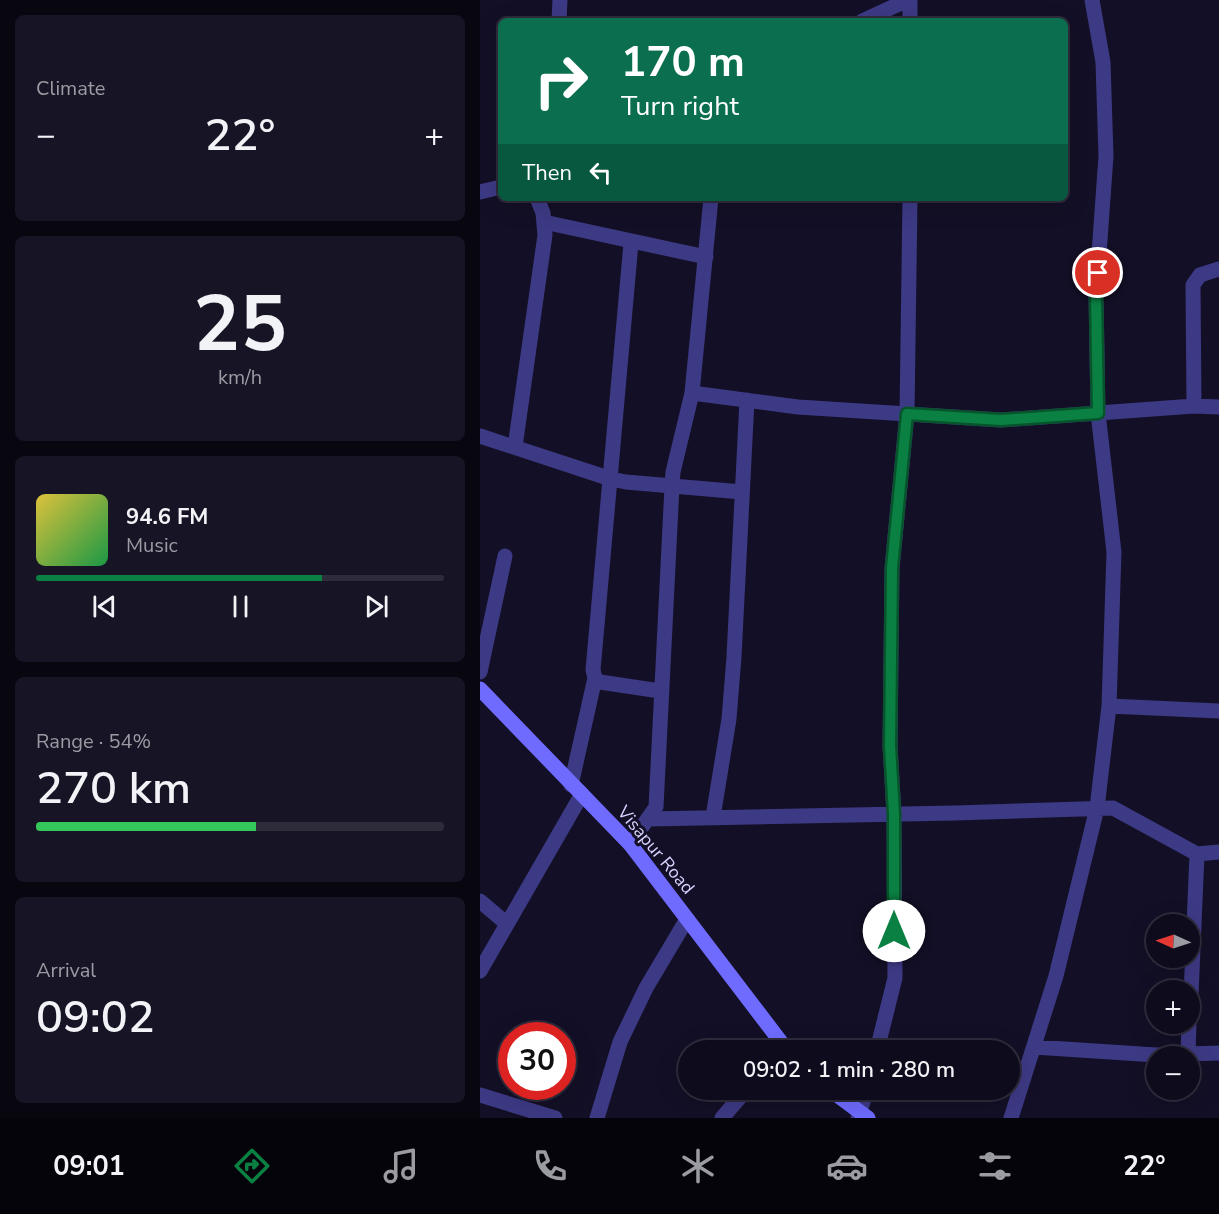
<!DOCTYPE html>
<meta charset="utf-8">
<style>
body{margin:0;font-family:"Nunito Sans",sans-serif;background:#171425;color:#f1f3f6;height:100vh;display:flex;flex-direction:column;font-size:22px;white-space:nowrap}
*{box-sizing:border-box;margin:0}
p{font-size:20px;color:#9b9ba3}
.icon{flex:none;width:33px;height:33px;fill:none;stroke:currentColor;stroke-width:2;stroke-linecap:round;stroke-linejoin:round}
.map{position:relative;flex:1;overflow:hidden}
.side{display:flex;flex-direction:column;gap:15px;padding:15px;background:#08060f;width:480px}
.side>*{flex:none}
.top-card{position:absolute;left:18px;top:18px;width:570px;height:183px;border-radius:9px;box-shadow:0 6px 24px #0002,0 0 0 2px #2e2b3b;background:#0b6e4f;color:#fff;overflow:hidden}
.needle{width:39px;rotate:273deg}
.tools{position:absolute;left:666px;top:914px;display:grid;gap:12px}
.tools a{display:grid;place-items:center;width:54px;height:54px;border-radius:50%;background:#0e0b1c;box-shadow:0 6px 24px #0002,0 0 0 2px #2e2b3b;font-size:30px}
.speed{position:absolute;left:18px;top:1022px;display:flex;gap:12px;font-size:30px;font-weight:700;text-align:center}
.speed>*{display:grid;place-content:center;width:78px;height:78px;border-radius:50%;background:#0e0b1c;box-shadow:0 6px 24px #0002,0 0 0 2px #2e2b3b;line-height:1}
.speed .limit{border:9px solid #d22;background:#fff;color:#111}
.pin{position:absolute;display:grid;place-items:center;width:51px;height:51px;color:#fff;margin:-26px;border:3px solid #fff;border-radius:50%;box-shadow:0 2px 6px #0007}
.me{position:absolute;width:66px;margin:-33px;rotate:0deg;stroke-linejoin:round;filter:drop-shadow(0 0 4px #0008)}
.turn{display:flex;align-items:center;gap:21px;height:126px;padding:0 24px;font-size:27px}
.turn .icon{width:78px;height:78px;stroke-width:2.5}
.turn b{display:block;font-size:42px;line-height:51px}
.then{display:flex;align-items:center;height:57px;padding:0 24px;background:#0003;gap:12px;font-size:22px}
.big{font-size:45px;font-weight:600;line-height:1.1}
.side .card{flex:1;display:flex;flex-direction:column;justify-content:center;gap:9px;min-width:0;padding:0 21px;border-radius:9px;background:#171425}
.side .dial{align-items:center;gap:0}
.dial b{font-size:78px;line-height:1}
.song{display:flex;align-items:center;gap:18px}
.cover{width:72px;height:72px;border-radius:9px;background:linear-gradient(135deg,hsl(50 70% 55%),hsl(140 70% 35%))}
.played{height:6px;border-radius:3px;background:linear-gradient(90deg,#0b8043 70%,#2e2b3b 70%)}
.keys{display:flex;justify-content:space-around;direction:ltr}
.heat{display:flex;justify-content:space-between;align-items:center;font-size:33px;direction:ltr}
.charge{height:9px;border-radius:4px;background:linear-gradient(90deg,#34c759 54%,#2e2b3b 0)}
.trip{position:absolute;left:198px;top:1040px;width:342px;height:60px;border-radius:30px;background:#0e0b1c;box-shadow:0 6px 24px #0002,0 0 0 2px #2e2b3b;font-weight:600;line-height:60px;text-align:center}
.tab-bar{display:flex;height:96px;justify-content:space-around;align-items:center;background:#06040b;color:#9b9ba3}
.tab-bar .icon{width:42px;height:42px}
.tab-bar .current{color:#0b8043}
.tab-bar b{font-size:27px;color:#f1f3f6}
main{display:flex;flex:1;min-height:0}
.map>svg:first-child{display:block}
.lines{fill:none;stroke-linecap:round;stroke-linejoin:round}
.street{stroke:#3d3a85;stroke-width:15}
.secondary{stroke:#6f6bff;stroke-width:15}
.route-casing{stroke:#07532c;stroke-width:15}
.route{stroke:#0b8043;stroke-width:10}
.labels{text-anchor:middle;stroke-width:6;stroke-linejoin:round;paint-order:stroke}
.street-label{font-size:18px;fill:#d9d4ff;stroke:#130f26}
</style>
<main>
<section class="side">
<div class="card"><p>Climate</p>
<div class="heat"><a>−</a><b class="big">22°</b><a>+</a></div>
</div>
<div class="card dial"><b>25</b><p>km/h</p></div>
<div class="card">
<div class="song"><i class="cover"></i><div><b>94.6 FM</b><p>Music</p></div></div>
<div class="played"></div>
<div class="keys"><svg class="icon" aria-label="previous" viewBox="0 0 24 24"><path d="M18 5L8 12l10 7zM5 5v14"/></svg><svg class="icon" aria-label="pause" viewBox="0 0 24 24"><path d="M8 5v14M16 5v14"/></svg><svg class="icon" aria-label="next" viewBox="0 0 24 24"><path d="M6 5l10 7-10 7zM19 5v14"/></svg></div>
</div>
<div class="card"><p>Range · 54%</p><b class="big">270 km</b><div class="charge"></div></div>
<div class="card"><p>Arrival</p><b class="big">09:02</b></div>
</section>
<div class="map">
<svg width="739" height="1118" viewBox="0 0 739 1118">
<rect width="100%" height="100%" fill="#130f26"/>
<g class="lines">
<!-- street -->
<path class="street" d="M79,21L80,0
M382,21L428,0
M430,21V0
M0,192L21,187
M64,222L226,257
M151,243L113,670L115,678L120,682L180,691
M212,393L231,198
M714,406L713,285L720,275L739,269
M0,436L131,479L146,482L262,492
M35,447L65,235L63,213L57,198
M0,672L25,556
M629,706L739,711
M91,785L115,678
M233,817L249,719L254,657L267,400
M168,819L475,813L633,808L717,854L739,852
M150,844L176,807L192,486L193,472L212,393L318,407L521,420L714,406L739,407
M0,901L27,924
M0,971L102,794
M710,1019L717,854
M554,1047L676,1055L739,1053
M397,1050L415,978L414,814L410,746L412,568L427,414L430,198
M708,1054L709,1023
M0,1095L75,1118
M117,1118L140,1042L166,988L207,919
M242,1118L267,1089
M378,1118L387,1089
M531,1118L576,976L617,808L629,706L634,552L618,413L616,296L626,156L623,62L612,0"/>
<!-- secondary -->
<path class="secondary" d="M0,689L150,844L307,1050
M349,1089L388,1118"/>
</g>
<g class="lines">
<defs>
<path id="route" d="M414,931V814L410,746L412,568L427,414L521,420L618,413L616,296L618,273"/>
</defs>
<!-- route casing -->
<use href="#route" class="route-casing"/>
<!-- route -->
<use href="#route" class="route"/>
</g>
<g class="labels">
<!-- street labels -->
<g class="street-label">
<text transform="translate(176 850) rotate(50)" y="6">Visapur Road</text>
</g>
</g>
</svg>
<div class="tools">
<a><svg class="needle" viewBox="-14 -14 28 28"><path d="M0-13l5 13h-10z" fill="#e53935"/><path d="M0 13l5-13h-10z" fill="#9b9ba3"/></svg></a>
<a>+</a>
<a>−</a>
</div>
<div class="speed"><div class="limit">30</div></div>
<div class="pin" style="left:618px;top:273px;background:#d93025"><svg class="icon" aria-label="arrive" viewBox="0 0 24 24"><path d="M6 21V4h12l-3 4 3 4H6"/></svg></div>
<svg class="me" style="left:414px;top:931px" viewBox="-20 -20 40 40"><circle r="19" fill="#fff"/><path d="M0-13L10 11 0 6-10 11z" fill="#0b8043"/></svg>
<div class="trip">09:02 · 1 min · 280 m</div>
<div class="top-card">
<div class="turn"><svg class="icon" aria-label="right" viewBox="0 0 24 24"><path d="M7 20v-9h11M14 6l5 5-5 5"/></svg><div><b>170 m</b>Turn right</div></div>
<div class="then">Then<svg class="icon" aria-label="left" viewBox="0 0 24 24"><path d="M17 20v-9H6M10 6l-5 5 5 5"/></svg></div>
</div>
</div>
</main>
<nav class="tab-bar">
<b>09:01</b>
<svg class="icon current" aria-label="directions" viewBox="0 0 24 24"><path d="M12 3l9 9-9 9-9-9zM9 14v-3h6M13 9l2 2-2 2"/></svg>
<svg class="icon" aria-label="music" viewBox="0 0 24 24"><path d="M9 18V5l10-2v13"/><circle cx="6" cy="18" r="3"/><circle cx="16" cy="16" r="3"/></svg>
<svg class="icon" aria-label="phone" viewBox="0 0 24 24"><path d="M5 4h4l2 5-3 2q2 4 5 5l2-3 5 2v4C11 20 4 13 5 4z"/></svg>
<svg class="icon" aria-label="climate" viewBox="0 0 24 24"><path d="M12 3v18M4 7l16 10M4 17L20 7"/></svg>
<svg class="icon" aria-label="car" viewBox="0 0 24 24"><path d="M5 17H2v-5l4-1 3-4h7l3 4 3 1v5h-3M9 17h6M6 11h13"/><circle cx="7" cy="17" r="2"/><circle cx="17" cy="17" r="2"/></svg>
<svg class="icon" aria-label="filters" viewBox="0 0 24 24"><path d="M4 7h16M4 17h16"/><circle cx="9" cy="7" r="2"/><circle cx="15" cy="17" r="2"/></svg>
<b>22°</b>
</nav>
